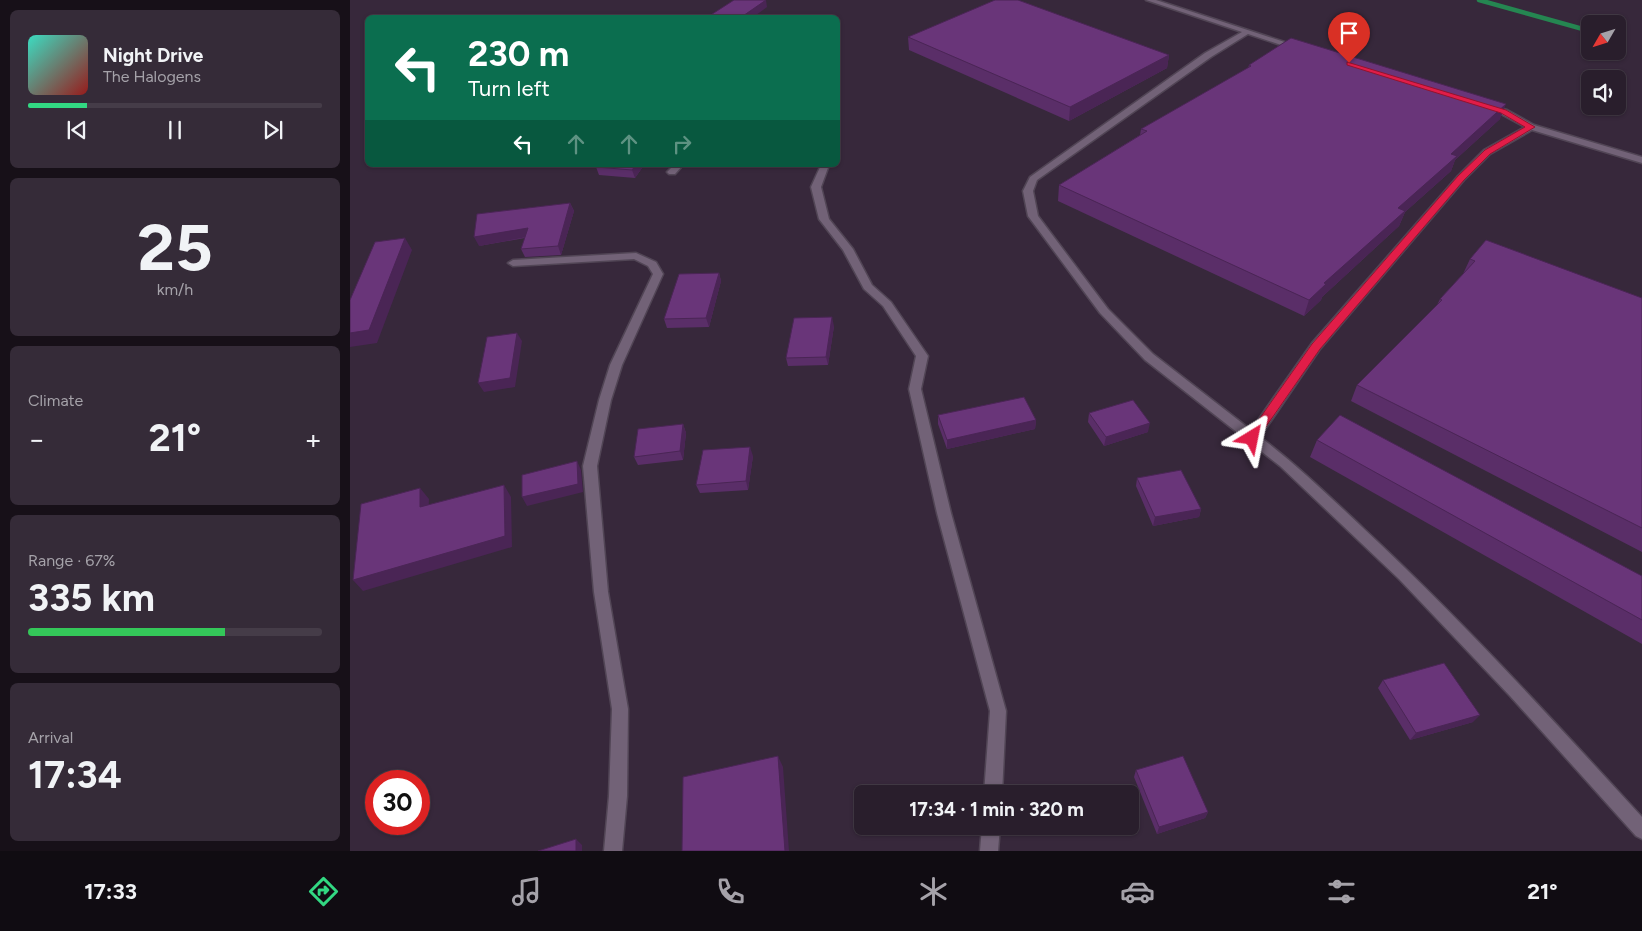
<!DOCTYPE html>
<meta charset="utf-8">
<style>
body{margin:0;font-family:Figtree,sans-serif;background:#352b38;color:#f1f3f6;height:100vh;display:flex;flex-direction:column;font-size:19px;white-space:nowrap}
*{box-sizing:border-box;margin:0}
p{font-size:16px;color:#a5a2a9}
.icon{flex:none;width:28px;height:28px;fill:none;stroke:currentColor;stroke-width:2;stroke-linecap:round;stroke-linejoin:round}
.map{position:relative;flex:1;overflow:hidden}
.sheet{display:flex;flex-direction:column;gap:10px;padding:10px;background:#171018;width:350px}
.sheet>*{flex:none}
.hud{position:absolute;left:15px;top:15px;width:475px;height:152px;border-radius:8px;box-shadow:0 1px 4px #0004,0 0 0 1px #453c48;background:#0b6e4f;color:#fff;overflow:hidden}
.needle{width:32px;rotate:231deg}
.buttons{position:absolute;left:1231px;top:15px;display:grid;gap:10px}
.buttons a{display:grid;place-items:center;width:45px;height:45px;border-radius:8px;background:#291e2c;box-shadow:0 1px 4px #0004,0 0 0 1px #453c48;font-size:25px}
.speed{position:absolute;left:15px;top:770px;display:flex;gap:10px;font-size:25px;font-weight:700;text-align:center}
.speed>*{display:grid;place-content:center;width:65px;height:65px;border-radius:50%;background:#291e2c;box-shadow:0 1px 4px #0004,0 0 0 1px #453c48;line-height:1}
.speed .limit{border:8px solid #d22;background:#fff;color:#111}
.pin{position:absolute;display:grid;place-items:center;width:42px;height:42px;color:#fff;margin:-51px -21px;border-radius:50% 50% 50% 0;rotate:-45deg;box-shadow:0 0 5px #0007}
.pin .icon{rotate:45deg}
.me{position:absolute;width:55px;margin:-28px;rotate:35deg;stroke-linejoin:round;filter:drop-shadow(0 0 4px #0008)}
.turn{display:flex;align-items:center;gap:18px;height:105px;padding:0 20px;font-size:22px}
.turn .icon{width:65px;height:65px;stroke-width:2.5}
.turn b{display:block;font-size:35px;line-height:42px}
.lanes{display:flex;align-items:center;height:48px;padding:0 20px;background:#0003;justify-content:center;gap:25px;direction:ltr}
.lanes .off{opacity:.35}
.big{font-size:38px;font-weight:700;line-height:1.1}
.sheet .widget{flex:1;display:flex;flex-direction:column;justify-content:center;gap:8px;min-width:0;padding:0 18px;border-radius:8px;background:#352b38}
.sheet .dial{align-items:center;gap:0}
.dial b{font-size:65px;line-height:1}
.song{display:flex;align-items:center;gap:15px}
.cover{width:60px;height:60px;border-radius:8px;background:linear-gradient(135deg,hsl(170 70% 55%),hsl(0 70% 35%))}
.played{height:5px;border-radius:2px;background:linear-gradient(90deg,#32d882 20%,#453c48 20%)}
.keys{display:flex;justify-content:space-around;direction:ltr}
.heat{display:flex;justify-content:space-between;align-items:center;font-size:28px;direction:ltr}
.charge{height:8px;border-radius:4px;background:linear-gradient(90deg,#34c759 67%,#453c48 0)}
.trip{position:absolute;left:504px;top:785px;width:285px;height:50px;border-radius:8px;background:#291e2c;box-shadow:0 1px 4px #0004,0 0 0 1px #453c48;font-weight:700;line-height:50px;text-align:center}
.tabs{display:flex;height:80px;justify-content:space-around;align-items:center;background:#100c12;color:#a5a2a9}
.tabs .icon{width:35px;height:35px}
.tabs .on{color:#32d882}
.tabs b{font-size:22px;color:#f1f3f6}
main{display:flex;flex:1;min-height:0}
.map>svg:first-child{display:block}
.lines{fill:none;stroke-linecap:round;stroke-linejoin:round}
.stream{stroke:#258651;stroke-width:4.5}
.street-casing{stroke:#514555;stroke-width:3}
.street{fill:#726277;fill-rule:evenodd}
.wall{fill:#5a2e68}
.shaded-wall{fill:#4a2555}
.building{fill:#693579;stroke:#4a2555}
.route{fill:#e11d48;stroke:#92132f}
</style>
<main>
<section class="sheet">
<div class="widget">
<div class="song"><i class="cover"></i><div><b>Night Drive</b><p>The Halogens</p></div></div>
<div class="played"></div>
<div class="keys"><svg class="icon" aria-label="previous" viewBox="0 0 24 24"><path d="M18 5L8 12l10 7zM5 5v14"/></svg><svg class="icon" aria-label="pause" viewBox="0 0 24 24"><path d="M8 5v14M16 5v14"/></svg><svg class="icon" aria-label="next" viewBox="0 0 24 24"><path d="M6 5l10 7-10 7zM19 5v14"/></svg></div>
</div>
<div class="widget dial"><b>25</b><p>km/h</p></div>
<div class="widget"><p>Climate</p>
<div class="heat"><a>−</a><b class="big">21°</b><a>+</a></div>
</div>
<div class="widget"><p>Range · 67%</p><b class="big">335 km</b><div class="charge"></div></div>
<div class="widget"><p>Arrival</p><b class="big">17:34</b></div>
</section>
<div class="map">
<svg width="1292" height="851" viewBox="0 0 1292 851">
<rect width="100%" height="100%" fill="#37283b"/>
<g class="lines">
<!-- stream -->
<path class="stream" d="M1129,0L1240,31
M1268,39L1273,41"/>
<defs>
<path id="street" d="M796,0H806L953,48L946,50L898,34L861,57L687,180L683,191L688,216L758,309L803,354L901,430L962,343L1108,176L1134,150L1175,127L1151,114L1135,109V105L1157,110L1184,125L1292,157V163L1182,130L1140,154L1114,180L970,349L910,437C946,464 979,496 1012,527C1111,619 1201,718 1292,817V839L1286,836L1160,696L1049,579L930,466L795,360L750,313L678,216L673,191L680,177L855,53L892,32Z
M324,165H333L325,174H319L317,172Z
M471,165H479L471,187L479,219L503,249L522,285L541,302L578,356L571,389L601,513L656,711L652,794H634L640,711L587,513L559,389L566,356L533,306L514,289L493,250L469,219L461,187Z
M286,253L306,262L313,274L272,365L261,400L247,466L258,592L278,709L277,796L272,851H254L259,796L262,709L244,592L233,466L249,400L260,365L303,274L298,266L284,259L163,266L158,263L163,260Z
M632,826H650L648,851H630Z"/>
</defs>
<!-- street casing -->
<use href="#street" class="street-casing"/>
<!-- street -->
<use href="#street" class="street"/>
</g>
<!-- wall -->
<path class="wall" d="M558,37L819,55L817,68L719,121L559,50Z
M899,65L1150,119L1105,160L1101,171L1055,212L1049,226L972,297L971,300L954,316L708,201L709,185L790,135L791,129L898,68Z
M248,165H294L285,178L249,175L246,167Z
M220,203L224,211L211,255L175,257L171,249L175,238L129,246Z
M1120,259L1292,298V552L1001,401L1007,385L1087,305L1090,299L1113,274Z
M369,273L371,281L359,327L317,328L314,319Z
M484,326L478,365L438,366L436,358Z
M739,413L798,432L754,446L738,422Z
M588,415L686,420L685,429L597,449L588,424Z
M333,424L336,433L333,460L288,465L284,457Z
M967,440L1292,576V644L960,457Z
M403,456L398,490L350,493L346,485Z
M787,478L851,509L849,517L803,526L786,486Z
M1033,680L1123,722L1060,740L1028,688Z
M786,770L858,812L855,818L807,834L784,777Z"/>
<!-- shaded-wall -->
<path class="shaded-wall" d="M416,0L417,7L402,18H390Z
M819,55L817,68L719,121L720,107Z
M1156,104L1150,119L1105,160L1101,171L1055,212L1049,226L972,297L971,300L954,316L959,300L974,283L1101,154Z
M286,165H294L285,178L282,170Z
M220,203L224,211L211,255L208,246Z
M178,228L182,236L129,246L124,237Z
M55,238L62,250L27,343L0,347V333Z
M369,273L371,281L359,327L356,318Z
M482,317L484,326L478,365L476,357Z
M167,333L172,341L165,387L134,392L128,383Z
M686,420L685,429L597,449V440Z
M800,423L798,432L754,446L756,437Z
M333,424L336,433L333,460L330,451Z
M400,447L403,456L398,490L396,481Z
M227,461L231,470L233,492L177,506L172,497Z
M154,485L161,497L162,547L13,591L3,580Z
M70,488L79,499L78,519L70,507Z
M851,509L849,517L803,526L805,517Z
M1130,715L1123,722L1060,740L1066,733Z
M428,756L433,767L439,851H435Z
M858,812L855,818L807,834L809,827Z
M226,839L232,845V851H226Z"/>
<!-- building -->
<path class="building" d="M384,0H416L390,18H356Z
M645,0H668L819,55L720,107L558,37Z
M941,38L1156,104L1101,154L1107,156L1048,208L1055,211L974,283L976,284L959,300L709,185L797,131L791,129L901,66L899,65Z
M248,165H286L282,170L246,167Z
M220,203L208,246L171,249L178,228L124,237L127,214Z
M55,238L19,330L0,333V300L25,242Z
M1136,240L1292,298V528L1007,385L1092,300L1090,299L1125,261L1120,259Z
M369,273L356,318L314,319L329,274Z
M482,317L476,357L436,358L444,318Z
M167,333L160,378L128,383L137,337Z
M674,397L686,420L597,440L588,415Z
M783,400L800,423L756,437L739,413Z
M990,415L1292,576V620L967,440Z
M333,424L330,451L284,457L288,429Z
M400,447L396,481L346,485L353,450Z
M227,461L228,484L172,497V475Z
M831,470L851,509L805,517L787,478Z
M154,485L155,536L3,580L11,504L70,488V507Z
M1094,663L1130,715L1066,733L1033,680Z
M428,756L435,851H332L333,777Z
M833,756L858,812L809,827L786,770Z
M226,839V851H188Z"/>
<!-- route -->
<path class="route" d="M997,62L1156,110L1185,127L1140,154L1114,180L970,349L906,441H898V435L962,344L1108,176L1135,150L1175,127L1151,113L997,65Z"/>
</svg>
<div class="buttons">
<a><svg class="needle" viewBox="-14 -14 28 28"><path d="M0-13l5 13h-10z" fill="#e53935"/><path d="M0 13l5-13h-10z" fill="#a5a2a9"/></svg></a>
<a><svg class="icon" aria-label="sound" viewBox="0 0 24 24"><path d="M4 9h4l5-4v14l-5-4H4zM17 9q2 3 0 6"/></svg></a>
</div>
<div class="speed"><div class="limit">30</div></div>
<div class="pin" style="left:999px;top:63px;background:#d93025"><svg class="icon" aria-label="arrive" viewBox="0 0 24 24"><path d="M6 21V4h12l-3 4 3 4H6"/></svg></div>
<svg class="me" style="left:902px;top:438px" viewBox="-20 -20 40 40"><path d="M0-17L14 15 0 8-14 15z" fill="#e11d48" stroke="#fff" stroke-width="4"/></svg>
<div class="trip">17:34 · 1 min · 320 m</div>
<div class="hud">
<div class="turn"><svg class="icon" aria-label="left" viewBox="0 0 24 24"><path d="M17 20v-9H6M10 6l-5 5 5 5"/></svg><div><b>230 m</b>Turn left</div></div>
<div class="lanes"><svg class="icon" aria-label="left" viewBox="0 0 24 24"><path d="M17 20v-9H6M10 6l-5 5 5 5"/></svg><svg class="icon off" aria-label="ahead" viewBox="0 0 24 24"><path d="M12 20V5M6 11l6-6 6 6"/></svg><svg class="icon off" aria-label="ahead" viewBox="0 0 24 24"><path d="M12 20V5M6 11l6-6 6 6"/></svg><svg class="icon off" aria-label="right" viewBox="0 0 24 24"><path d="M7 20v-9h11M14 6l5 5-5 5"/></svg></div>
</div>
</div>
</main>
<nav class="tabs">
<b>17:33</b>
<svg class="icon on" aria-label="directions" viewBox="0 0 24 24"><path d="M12 3l9 9-9 9-9-9zM9 14v-3h6M13 9l2 2-2 2"/></svg>
<svg class="icon" aria-label="music" viewBox="0 0 24 24"><path d="M9 18V5l10-2v13"/><circle cx="6" cy="18" r="3"/><circle cx="16" cy="16" r="3"/></svg>
<svg class="icon" aria-label="phone" viewBox="0 0 24 24"><path d="M5 4h4l2 5-3 2q2 4 5 5l2-3 5 2v4C11 20 4 13 5 4z"/></svg>
<svg class="icon" aria-label="climate" viewBox="0 0 24 24"><path d="M12 3v18M4 7l16 10M4 17L20 7"/></svg>
<svg class="icon" aria-label="car" viewBox="0 0 24 24"><path d="M5 17H2v-5l4-1 3-4h7l3 4 3 1v5h-3M9 17h6M6 11h13"/><circle cx="7" cy="17" r="2"/><circle cx="17" cy="17" r="2"/></svg>
<svg class="icon" aria-label="filters" viewBox="0 0 24 24"><path d="M4 7h16M4 17h16"/><circle cx="9" cy="7" r="2"/><circle cx="15" cy="17" r="2"/></svg>
<b>21°</b>
</nav>
